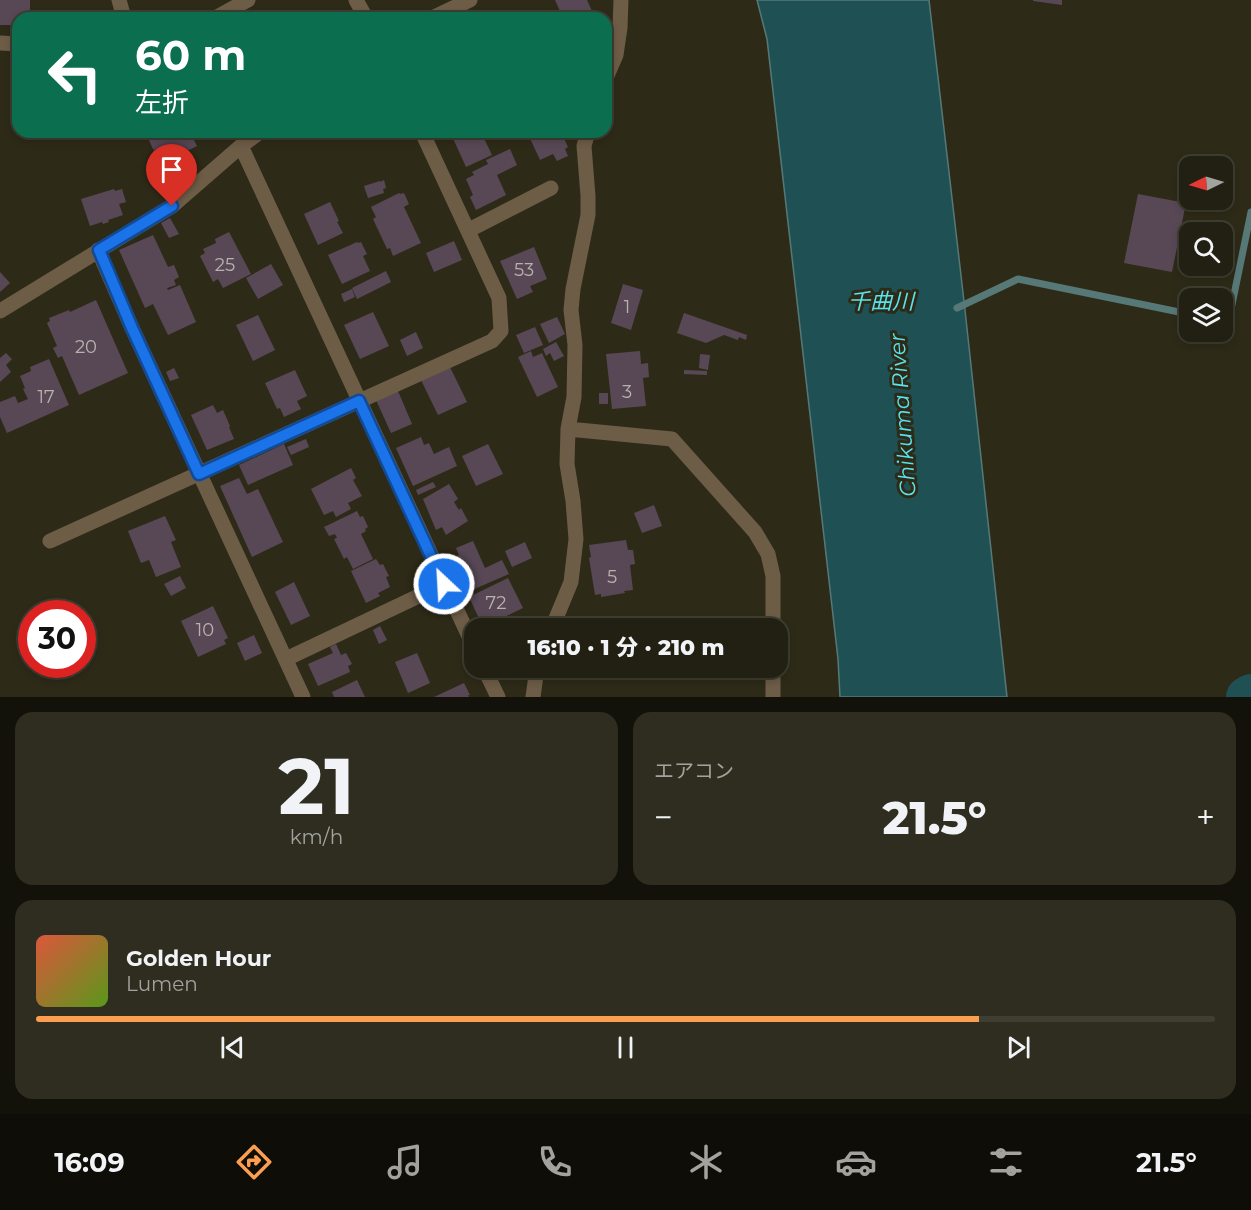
<!DOCTYPE html>
<html lang="ja">
<meta charset="utf-8">
<style>
body{margin:0;font-family:Montserrat,"Noto Sans JP",sans-serif;background:#2e2d20;color:#f1f3f6;height:100vh;display:flex;flex-direction:column;font-size:22px;white-space:nowrap}
*{box-sizing:border-box;margin:0}
p{font-size:20px;color:#a2a39f}
.icon{flex:none;width:33px;height:33px;fill:none;stroke:currentColor;stroke-width:2;stroke-linecap:round;stroke-linejoin:round}
.map{position:relative;height:697px;overflow:hidden}
.panel{display:flex;flex-direction:column;gap:15px;padding:15px;background:#13120a;flex:1}
.panel>*{flex:none}
.guide{position:absolute;left:12px;top:12px;width:600px;height:126px;border-radius:18px;box-shadow:0 3px 9px #0003,0 0 0 2px #3f3e32;background:#0b6e4f;color:#fff;overflow:hidden}
.needle{width:39px;rotate:265deg}
.fabs{position:absolute;left:1179px;top:156px;display:grid;gap:12px}
.fabs a{display:grid;place-items:center;width:54px;height:54px;border-radius:12px;background:#222012;box-shadow:0 3px 9px #0003,0 0 0 2px #3f3e32;font-size:30px}
.speed{position:absolute;left:18px;top:600px;display:flex;gap:12px;font-size:30px;font-weight:700;text-align:center}
.speed>*{display:grid;place-content:center;width:78px;height:78px;border-radius:50%;background:#222012;box-shadow:0 3px 9px #0003,0 0 0 2px #3f3e32;line-height:1}
.speed .limit{border:9px solid #d22;background:#fff;color:#111}
.pin{position:absolute;display:grid;place-items:center;width:51px;height:51px;color:#fff;margin:-62px -26px;border-radius:50% 50% 50% 0;rotate:-45deg;box-shadow:0 0 6px #0007}
.pin .icon{rotate:45deg}
.me{position:absolute;width:66px;margin:-33px;rotate:335deg;stroke-linejoin:round;filter:drop-shadow(0 0 4px #0008)}
.turn{display:flex;align-items:center;gap:21px;height:126px;padding:0 24px;font-size:27px}
.turn .icon{width:78px;height:78px;stroke-width:2.5}
.turn b{display:block;font-size:42px;line-height:51px}
.big{font-size:45px;font-weight:800;line-height:1.1}
.panel .widget{flex:1;display:flex;flex-direction:column;justify-content:center;gap:9px;min-width:0;padding:0 21px;border-radius:18px;background:#2e2d20}
.panel .dial{align-items:center;gap:0}
.dial b{font-size:78px;line-height:1}
.song{display:flex;align-items:center;gap:18px}
.cover{width:72px;height:72px;border-radius:9px;background:linear-gradient(135deg,hsl(10 70% 55%),hsl(90 70% 35%))}
.played{height:6px;border-radius:3px;background:linear-gradient(90deg,#fb9e50 80%,#3f3e32 80%)}
.keys{display:flex;justify-content:space-around;direction:ltr}
.heat{display:flex;justify-content:space-between;align-items:center;font-size:33px;direction:ltr}
.panel .tiles{flex:1;display:grid;gap:15px;grid-template-columns:1fr 1fr}
.widget:last-child{grid-column:span 2}
.trip{position:absolute;left:464px;top:618px;width:324px;height:60px;border-radius:18px;background:#222012;box-shadow:0 3px 9px #0003,0 0 0 2px #3f3e32;font-weight:800;line-height:60px;text-align:center}
.tabs{display:flex;height:96px;justify-content:space-around;align-items:center;background:#0e0d07;color:#a2a39f}
.tabs .icon{width:42px;height:42px}
.tabs .selected{color:#fb9e50}
.tabs b{font-size:27px;color:#f1f3f6}
.map>svg:first-child{display:block}
.water{fill:#1f5154;stroke:#567977;stroke-width:1.5}
.lines{fill:none;stroke-linecap:round;stroke-linejoin:round}
.stream{stroke:#567977;stroke-width:7}
.river{stroke:#1f5154;stroke-width:40}
.building{fill:#584856}
.minor{stroke:#6d5c46;stroke-width:15}
.route-casing{stroke:#114b97;stroke-width:15}
.route{stroke:#1a73e8;stroke-width:10}
.labels{text-anchor:middle;stroke-width:6;stroke-linejoin:round;paint-order:stroke}
.number-label{font-size:18px;fill:#b7b2ac}
.water-label{font-size:22px;font-style:italic;fill:#57e2ec;stroke:#2e2a18}
</style>
<div class="map">
<svg width="1251" height="697" viewBox="0 0 1251 697">
<rect width="100%" height="100%" fill="#2e2a18"/>
<!-- water -->
<path class="water" d="M757,0H929L965,310L1007,697H840L838,659L767,39Z"/>
<g class="lines">
<!-- stream -->
<path class="stream" d="M957,308L1018,279L1184,313
M1228,324L1251,212"/>
<!-- river -->
<path class="river" d="M1246,697L1251,694"/>
</g>
<!-- building -->
<path class="building" d="M0,0H30V18H18V25H0Z
M555,0H587L592,11L588,13L590,18H563Z
M1033,0H1062V5L1033,1Z
M145,132H190L197,146L176,157V155L162,162L156,149L154,151Z
M456,132H481L492,155L466,167L451,134Z
M527,132H561L568,147L565,149L568,156L557,161L553,154L540,160Z
M510,149L517,165L497,175L506,195L476,210L470,197L473,195L466,179L474,175L472,172L488,164L486,160Z
M384,180L386,188L383,189L384,193L368,198L364,186L380,181V182Z
M114,189L115,191L122,189L126,202L119,204L123,215L108,220L109,222L103,224L102,222L90,226L81,199Z
M399,193L400,194L404,193L409,204L404,207L421,243L393,256L390,248L387,249L373,219L376,217L371,207Z
M1138,194L1186,203L1172,272L1124,263Z
M330,202L339,221L337,222L343,233L318,245L304,214Z
M170,218L179,234L169,238L161,223Z
M229,232L251,274L223,288L218,279L213,282L200,256L205,253L203,249L216,243L215,239Z
M153,235L168,267L174,265L179,277L174,280L176,285L167,288L168,290L180,285L196,322L168,335L153,304L145,308L119,250Z
M454,241L462,260L434,272L426,253Z
M357,242L358,243L361,242L367,254L363,256L370,271L342,284L328,255Z
M534,247L547,279L530,286L533,292L517,299L500,261Z
M271,264L283,285L258,299L246,278Z
M386,271L391,282L357,299L352,288Z
M0,272L10,283L0,292Z
M623,284L643,290L631,330L611,323Z
M352,289L355,297L344,302L341,294Z
M96,300L128,373L79,395L62,356L58,358L53,348L57,346L47,323L50,321L49,318L69,310L70,312Z
M373,312L389,346L360,359L344,325Z
M684,313L747,335L746,340L739,337L738,340L724,335L706,343L677,333Z
M258,315L275,350L253,361L236,325Z
M557,317L565,334L549,343L540,324Z
M535,327L543,345L524,353L516,335Z
M416,332L423,348L407,356L400,340Z
M556,342L564,356L554,361L550,353L546,356L543,349Z
M531,351L533,357L542,353L558,387L537,397L518,357Z
M640,351L641,364L648,363L649,377L643,378L646,406L612,409L606,354Z
M6,353L12,359L6,365L11,372L0,382V358Z
M700,354L710,355L708,370L699,368Z
M49,359L69,405L7,433L0,417V402L15,396L18,403L28,399L23,389L25,388L20,376L31,371L30,367Z
M449,365L467,402L438,415L420,378Z
M174,368L179,378L170,381L166,372Z
M295,370L307,396L297,401L301,409L284,417L280,408L277,409L265,383Z
M684,370L707,371V375L684,374Z
M398,391L412,424L391,433L376,400Z
M599,393H608V404H599Z
M213,405L217,413L223,410L230,426L229,427L234,439L207,450L191,415Z
M421,437L424,445L429,443L434,454L449,447L457,466L413,486L396,448Z
M306,439L309,447L291,455L287,447Z
M284,444L293,465L248,485L239,465Z
M488,444L503,474L476,486L462,456Z
M351,468L356,478L353,480L362,496L348,503L351,509L336,517L333,511L324,515L311,489Z
M239,478L247,494L258,489L283,542L252,557L220,486Z
M433,482L436,487L418,495L416,490Z
M449,484L458,499L454,502L459,510L461,508L468,521L446,535L442,527L436,530L423,499Z
M654,505L662,526L642,533L634,513Z
M357,511L360,517L363,516L368,527L365,529L366,531L361,534L373,559L353,569L347,557L344,559L334,539L337,538L335,534L329,536L324,527Z
M165,516L176,540L171,542L181,567L156,577L149,560L141,563L128,531Z
M626,540L628,550H633L635,564L630,565L633,590L624,591L625,593L601,597V594L595,595L589,558L591,557L589,545Z
M473,541L485,568L502,560L509,574L472,590L467,577L458,581L449,559L459,555L456,548Z
M525,542L532,558L512,567L505,551Z
M376,559L380,565L383,564L389,576L386,577L390,587L378,593L380,596L366,603L351,571Z
M180,576L186,588L171,596L164,584Z
M508,578L523,608L483,627L469,597Z
M294,582L310,616L291,625L275,592Z
M213,606L228,638L224,640L226,644L198,657L181,621Z
M380,626L387,640L379,644L373,630Z
M254,635L262,653L245,661L237,643Z
M336,644L341,655L346,653L352,664L348,666L350,672L318,686L308,664L333,653L330,647Z
M417,653L430,683L408,693L395,662Z
M357,680L365,697H334L332,692Z
M464,683L470,695H468L469,697H434Z"/>
<g class="lines">
<!-- minor -->
<path class="minor" d="M119,0L124,18
M356,0L366,18
M215,18L248,0
M432,18L470,0
M0,43L18,44
M606,78L616,55L620,28L621,0
M241,146L474,647
M469,230L551,188
M98,250L132,328L303,697
M0,311L172,206L241,146L260,132
M568,429L672,439L755,532L768,554L773,576V628
M50,541L492,341L501,331L499,298L422,132
M552,628L571,582L576,539L573,501L567,464L568,429L574,397L575,345L571,310L573,289L588,215V196L584,146L588,132
M286,659L444,584
M484,668L498,697
M773,668V697
M533,697L537,668"/>
</g>
<g class="lines">
<defs>
<path id="route" d="M172,206L99,250L132,328L199,474L359,401L444,584"/>
</defs>
<!-- route casing -->
<use href="#route" class="route-casing"/>
<!-- route -->
<use href="#route" class="route"/>
</g>
<g class="labels">
<!-- number labels -->
<g class="number-label">
<text x="225" y="271">25</text>
<text x="524" y="276">53</text>
<text x="627" y="313">1</text>
<text x="86" y="353">20</text>
<text x="627" y="398">3</text>
<text x="46" y="403">17</text>
<text x="612" y="583">5</text>
<text x="496" y="609">72</text>
<text x="205" y="636">10</text>
</g>
<!-- water labels -->
<g class="water-label">
<text x="881" y="309">千曲川</text>
<text transform="translate(902 415) rotate(-94)" y="8">Chikuma River</text>
</g>
</g>
</svg>
<div class="fabs">
<a><svg class="needle" viewBox="-14 -14 28 28"><path d="M0-13l5 13h-10z" fill="#e53935"/><path d="M0 13l5-13h-10z" fill="#a2a39f"/></svg></a>
<a><svg class="icon" aria-label="search" viewBox="0 0 24 24"><circle cx="10" cy="10" r="6"/><path d="M15 15l6 6"/></svg></a>
<a><svg class="icon" aria-label="layers" viewBox="0 0 24 24"><path d="M12 4l9 5-9 5-9-5zM3 14l9 5 9-5"/></svg></a>
</div>
<div class="speed"><div class="limit">30</div></div>
<div class="pin" style="left:172px;top:206px;background:#d93025"><svg class="icon" aria-label="arrive" viewBox="0 0 24 24"><path d="M6 21V4h12l-3 4 3 4H6"/></svg></div>
<svg class="me" style="left:444px;top:584px" viewBox="-20 -20 40 40"><circle r="17" fill="#1a73e8" stroke="#fff" stroke-width="3"/><path d="M0-11L8 9 0 5-8 9z" fill="#fff"/></svg>
<div class="trip">16:10 · 1 分 · 210 m</div>
<div class="guide">
<div class="turn"><svg class="icon" aria-label="left" viewBox="0 0 24 24"><path d="M17 20v-9H6M10 6l-5 5 5 5"/></svg><div><b>60 m</b>左折</div></div>
</div>
</div>
<section class="panel">
<div class="tiles">
<div class="widget dial"><b>21</b><p>km/h</p></div>
<div class="widget"><p>エアコン</p>
<div class="heat"><a>−</a><b class="big">21.5°</b><a>+</a></div>
</div>
<div class="widget">
<div class="song"><i class="cover"></i><div><b>Golden Hour</b><p>Lumen</p></div></div>
<div class="played"></div>
<div class="keys"><svg class="icon" aria-label="previous" viewBox="0 0 24 24"><path d="M18 5L8 12l10 7zM5 5v14"/></svg><svg class="icon" aria-label="pause" viewBox="0 0 24 24"><path d="M8 5v14M16 5v14"/></svg><svg class="icon" aria-label="next" viewBox="0 0 24 24"><path d="M6 5l10 7-10 7zM19 5v14"/></svg></div>
</div>
</div>
</section>
<nav class="tabs">
<b>16:09</b>
<svg class="icon selected" aria-label="directions" viewBox="0 0 24 24"><path d="M12 3l9 9-9 9-9-9zM9 14v-3h6M13 9l2 2-2 2"/></svg>
<svg class="icon" aria-label="music" viewBox="0 0 24 24"><path d="M9 18V5l10-2v13"/><circle cx="6" cy="18" r="3"/><circle cx="16" cy="16" r="3"/></svg>
<svg class="icon" aria-label="phone" viewBox="0 0 24 24"><path d="M5 4h4l2 5-3 2q2 4 5 5l2-3 5 2v4C11 20 4 13 5 4z"/></svg>
<svg class="icon" aria-label="climate" viewBox="0 0 24 24"><path d="M12 3v18M4 7l16 10M4 17L20 7"/></svg>
<svg class="icon" aria-label="car" viewBox="0 0 24 24"><path d="M5 17H2v-5l4-1 3-4h7l3 4 3 1v5h-3M9 17h6M6 11h13"/><circle cx="7" cy="17" r="2"/><circle cx="17" cy="17" r="2"/></svg>
<svg class="icon" aria-label="filters" viewBox="0 0 24 24"><path d="M4 7h16M4 17h16"/><circle cx="9" cy="7" r="2"/><circle cx="15" cy="17" r="2"/></svg>
<b>21.5°</b>
</nav>
